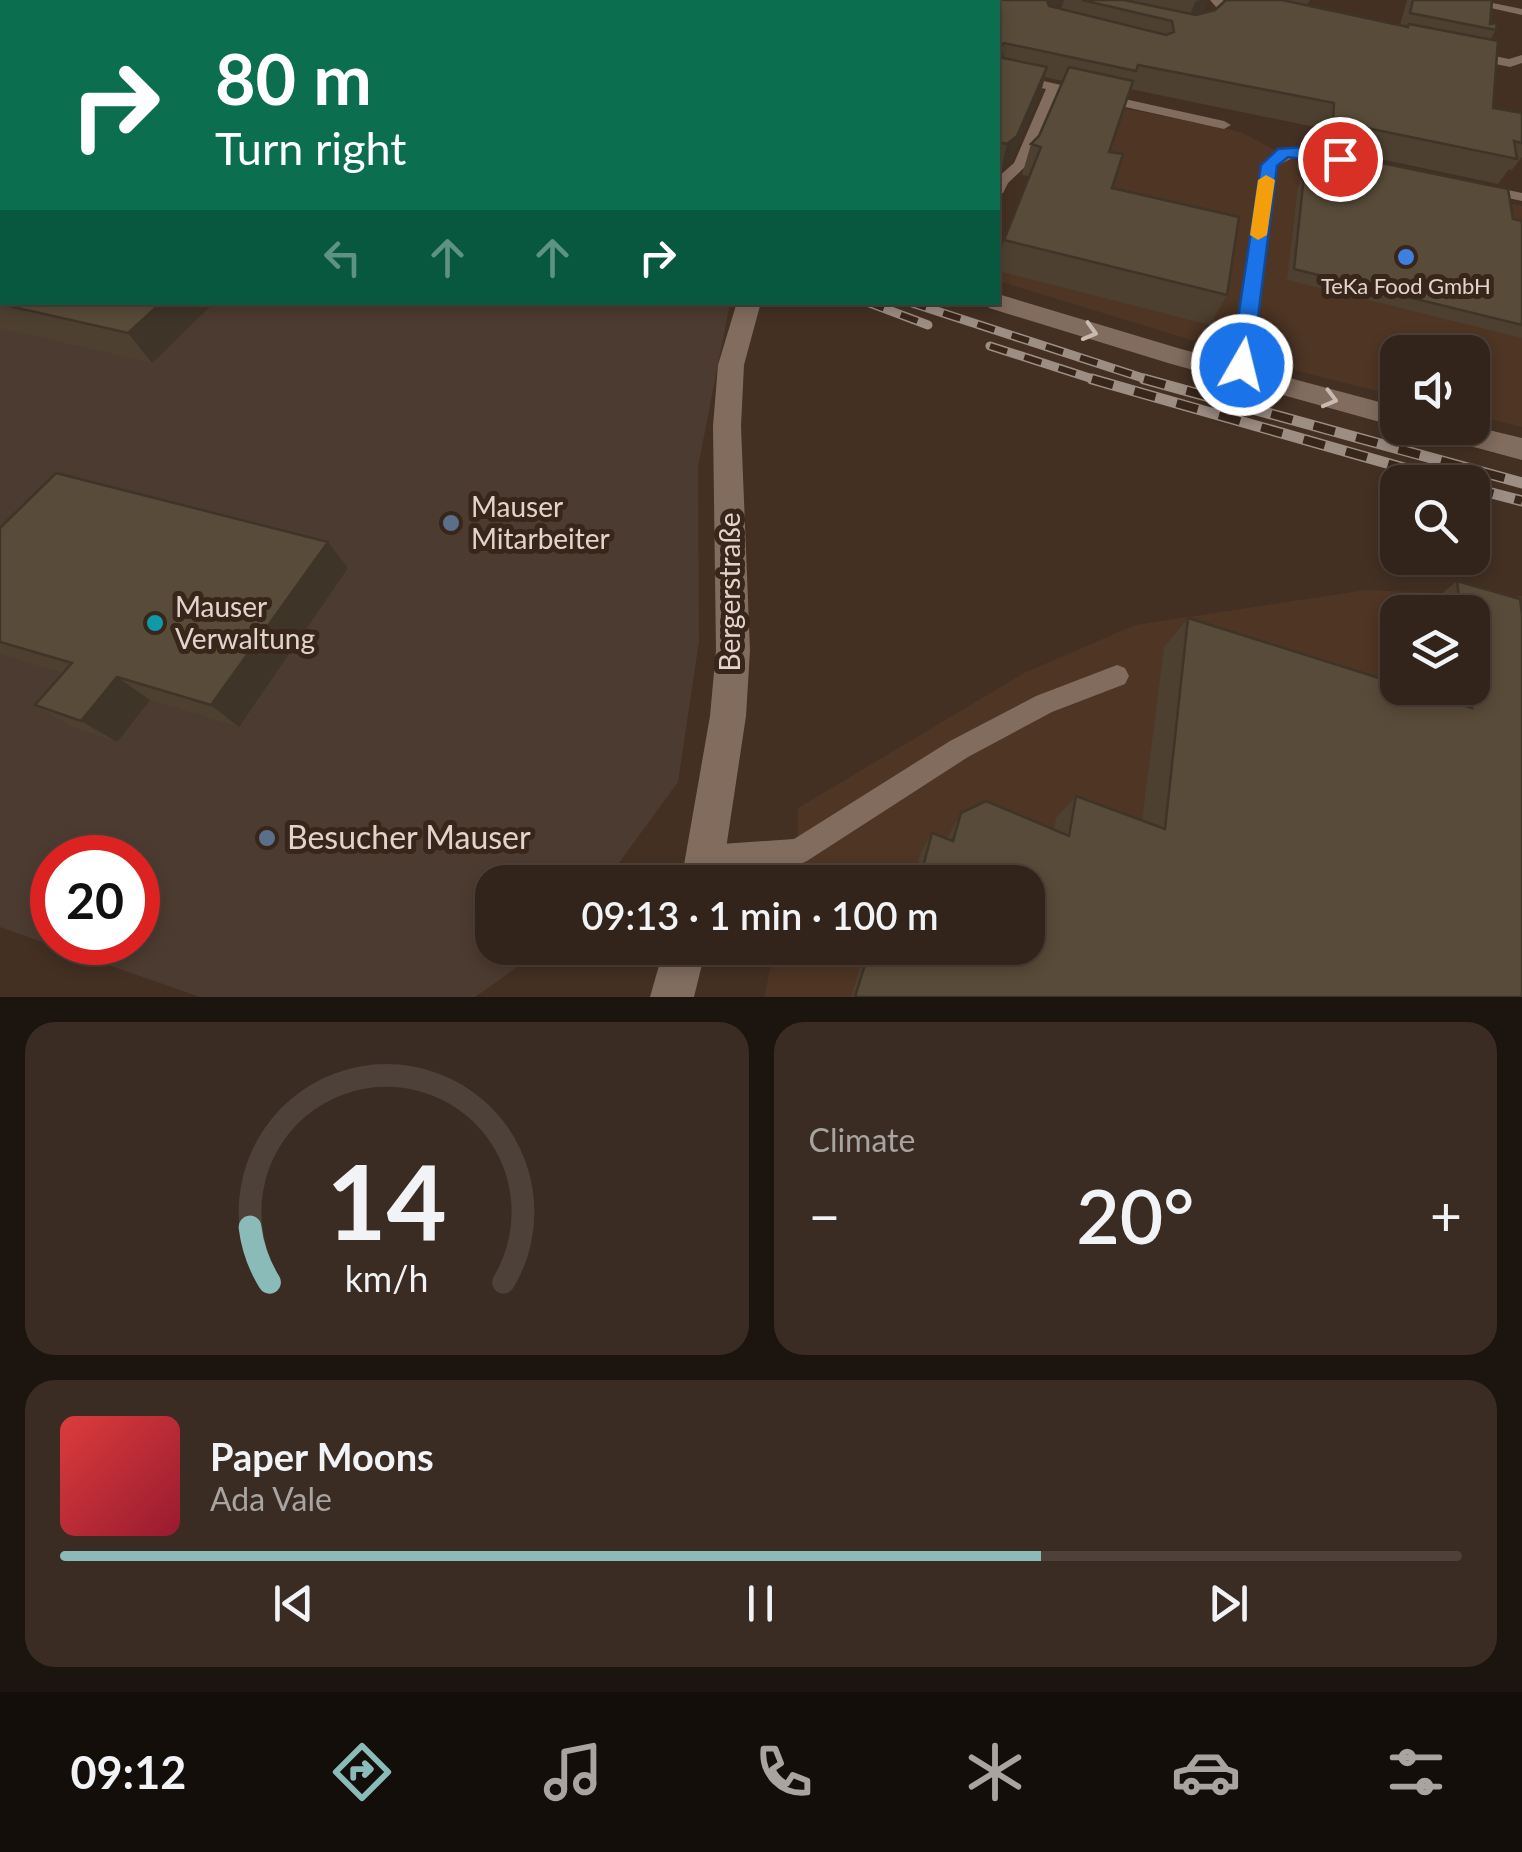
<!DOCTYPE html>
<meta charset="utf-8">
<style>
body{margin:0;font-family:Lato,sans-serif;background:#3a2c23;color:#f1f3f6;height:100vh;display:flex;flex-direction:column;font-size:38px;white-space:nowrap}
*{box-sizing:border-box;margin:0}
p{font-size:32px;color:#a8a4a2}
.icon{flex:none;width:55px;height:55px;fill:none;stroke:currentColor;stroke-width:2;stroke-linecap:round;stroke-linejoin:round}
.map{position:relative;height:997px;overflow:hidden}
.details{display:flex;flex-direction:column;gap:25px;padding:25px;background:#1c140e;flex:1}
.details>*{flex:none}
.top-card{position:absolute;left:0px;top:0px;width:1000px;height:305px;box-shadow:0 5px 15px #0003,0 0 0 2px #4d4139;background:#0b6e4f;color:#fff;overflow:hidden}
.buttons{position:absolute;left:1380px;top:335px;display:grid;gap:20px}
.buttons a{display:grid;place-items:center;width:110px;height:110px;border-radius:20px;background:#32241a;box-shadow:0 5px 15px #0003,0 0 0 2px #4d4139;font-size:50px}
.speed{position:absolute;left:30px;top:835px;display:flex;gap:20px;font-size:50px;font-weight:700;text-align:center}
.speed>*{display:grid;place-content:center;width:130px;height:130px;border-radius:50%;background:#32241a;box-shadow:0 5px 15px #0003,0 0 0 2px #4d4139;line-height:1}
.speed .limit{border:15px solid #d22;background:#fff;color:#111}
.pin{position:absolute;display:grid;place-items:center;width:85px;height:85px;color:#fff;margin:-42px;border:5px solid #fff;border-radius:50%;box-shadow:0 2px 10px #0007}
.me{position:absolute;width:110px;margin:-55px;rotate:8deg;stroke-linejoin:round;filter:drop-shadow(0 0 8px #0008)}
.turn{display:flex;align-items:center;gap:35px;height:210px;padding:0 50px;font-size:45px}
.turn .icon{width:130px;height:130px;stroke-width:2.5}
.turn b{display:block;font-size:70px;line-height:85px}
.lanes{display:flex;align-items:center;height:95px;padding:0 50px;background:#0003;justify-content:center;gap:50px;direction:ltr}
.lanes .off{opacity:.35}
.big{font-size:75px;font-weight:600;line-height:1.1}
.details .widget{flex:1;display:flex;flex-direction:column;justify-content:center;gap:15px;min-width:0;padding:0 35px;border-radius:30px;background:#3a2c23}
.details .dial{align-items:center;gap:0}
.dial svg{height:260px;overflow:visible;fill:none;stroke:#4d4139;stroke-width:7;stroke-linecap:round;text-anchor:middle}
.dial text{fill:#f1f3f6;stroke:none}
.song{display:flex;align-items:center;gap:30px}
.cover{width:120px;height:120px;border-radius:15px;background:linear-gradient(135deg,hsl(0 70% 55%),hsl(350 70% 35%))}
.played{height:10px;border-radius:5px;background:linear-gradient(90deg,#8bbbb9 70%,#4d4139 70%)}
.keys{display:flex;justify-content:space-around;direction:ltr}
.heat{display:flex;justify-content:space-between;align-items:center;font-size:55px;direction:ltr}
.details .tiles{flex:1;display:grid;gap:25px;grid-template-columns:1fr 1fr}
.widget:last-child{grid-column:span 2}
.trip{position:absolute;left:475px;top:865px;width:570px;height:100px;border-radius:30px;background:#32241a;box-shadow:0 5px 15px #0003,0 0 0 2px #4d4139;font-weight:600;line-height:100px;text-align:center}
.dock{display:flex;height:160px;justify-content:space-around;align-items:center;background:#140e0a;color:#a8a4a2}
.dock .icon{width:70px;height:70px}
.dock .selected{color:#8bbbb9}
.dock b{font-size:45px;color:#f1f3f6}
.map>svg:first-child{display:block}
.built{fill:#4e3524;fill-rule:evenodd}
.industrial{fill:#4c3b30;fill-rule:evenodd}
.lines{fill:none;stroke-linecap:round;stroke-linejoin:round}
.lane{fill:#816c5e;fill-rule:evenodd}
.street{fill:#816c5e;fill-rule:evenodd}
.secondary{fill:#816c5e;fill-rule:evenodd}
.rail-far2-casing{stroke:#9d8e84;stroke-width:8}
.rail-far1-casing{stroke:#9d8e84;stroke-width:9}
.rail-casing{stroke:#9d8e84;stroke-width:11}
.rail-far2{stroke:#38261a;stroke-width:5;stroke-dasharray:14;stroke-linecap:butt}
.rail-far1{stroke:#38261a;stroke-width:6;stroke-dasharray:18;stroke-linecap:butt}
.rail{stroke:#38261a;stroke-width:8;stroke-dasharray:22;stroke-linecap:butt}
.wall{fill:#4d4031;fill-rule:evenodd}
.shaded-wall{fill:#3e3428}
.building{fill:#594b39;stroke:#3e3428;stroke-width:2.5}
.oneway{stroke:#c9bab1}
.route{fill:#1a73e8;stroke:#114b97;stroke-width:2.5}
.slow{fill:#f59e0b}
.shop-dot{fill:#3f7fe0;stroke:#38261a;stroke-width:4}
.service-dot{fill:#5c6f8a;stroke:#38261a;stroke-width:4}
.culture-dot{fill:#0f9aa8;stroke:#38261a;stroke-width:4}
.labels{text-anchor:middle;stroke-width:10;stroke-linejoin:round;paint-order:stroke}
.far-poi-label{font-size:22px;fill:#e1d4cd;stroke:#38261a}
.poi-label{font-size:28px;fill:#e1d4cd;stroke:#38261a;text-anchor:start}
.street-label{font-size:28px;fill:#e1d4cd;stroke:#38261a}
.near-poi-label{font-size:32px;fill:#e1d4cd;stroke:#38261a;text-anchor:start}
</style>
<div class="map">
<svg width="1522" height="997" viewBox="0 0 1522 997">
<rect width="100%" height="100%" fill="#433023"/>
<!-- built -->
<path class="built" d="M1068,97L1241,132L1292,159L1522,206V427L1473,415L1472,352H1398L1397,396L1270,364L998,281V256Z
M1366,590L1522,596V997H764L775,948H1028V882H791L798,852V808L1024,673L1135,625ZM1398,612H1472V688H1398Z"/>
<!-- industrial -->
<path class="industrial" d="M0,0L49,2H2V302L730,303L698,467L699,641L678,782L605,882H492V948H544L475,997H200L0,927ZM52,858H138V942H52Z"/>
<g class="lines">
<!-- lane -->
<path class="lane" d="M1210,0H1222L1252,11L1246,14L1216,7Z
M1455,0H1478L1522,9V15Z
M1470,51L1509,59L1522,55V63L1510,67L1466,58L1464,55Z
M998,71L1224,121L1231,125L1224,129L1058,92L1027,165L1008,183L1003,193L998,194V177L1014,163L1046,89L998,79Z
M1295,148L1324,151L1351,160L1344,164L1295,157L1276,166L1248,375L1239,381L1230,375L1262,165L1272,155Z
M1485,185L1522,193V201L1480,192L1478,189Z
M1117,665L1125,668L1129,676L1125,684L1052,712L968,757L807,861L798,865L707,871L698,867L694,858L698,849L707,845L794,839L950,741L1036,696Z"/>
<!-- street -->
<path class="street" d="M998,294L1181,349L1398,407V427L1168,363L989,308L986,302H998Z
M1472,426L1522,438V460L1429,435L1425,428Z"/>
<!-- secondary -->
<path class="secondary" d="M737,302H761L744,365L741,426L750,650L746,716L721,882H681L710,716L716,650L713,426L718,365Z
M664,948H706L694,997H650Z"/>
<defs>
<path id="rail-far2" d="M139,0L145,2
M166,0L172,2"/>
<path id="rail-far1" d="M867,302L928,325
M909,302L1152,381
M990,346L1099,381"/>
<path id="rail" d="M1092,379L1453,482
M1144,379L1522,483
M1472,488L1522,501"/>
</defs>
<!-- rail-far2 casing -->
<use href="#rail-far2" class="rail-far2-casing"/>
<!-- rail-far1 casing -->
<use href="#rail-far1" class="rail-far1-casing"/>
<!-- rail casing -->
<use href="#rail" class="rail-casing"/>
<!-- rail-far2 -->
<use href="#rail-far2" class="rail-far2"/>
<!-- rail-far1 -->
<use href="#rail-far1" class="rail-far1"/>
<!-- rail -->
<use href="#rail" class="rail"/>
</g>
<!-- wall -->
<path class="wall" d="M951,0H1208L1201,14L1215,10L1226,0H1310L1307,5L1400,25L1407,0H1492L1490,24L1496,30L1490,40L1493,108L1522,113V157L1512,170L1509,169L1498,184L1319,146L1320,128L1130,89L1109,152L1112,188L1227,295L1210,325L998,271V262L1004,240L1029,176L1022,175L1031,144L1039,136L1063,81L1045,77L1041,92L1011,161L1001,170L998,169V2ZM1063,3L1061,9L1049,6L1050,5Z
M1323,151L1522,221V338L1287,280L1298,187L1304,176L1315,179L1317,162Z
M0,193L2,302H215L152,363L0,328Z
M0,528L348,568L239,727L150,700L117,742L72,727L35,705L63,673L0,654Z
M1457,581L1520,599L1522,614V997H851L866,948H1028V882H913L921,852L932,833L947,838L961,813L986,801L1054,830L1056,818L1076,796L1142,821L1164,647L1188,618L1398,684V688H1408L1426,693L1425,688H1472V612H1419Z"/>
<!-- shaded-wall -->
<path class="shaded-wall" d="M758,0H785V2H755Z
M1044,0H1064L1063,3L1050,5L1039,18Z
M1200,0H1208L1204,11L1193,23L1186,25L1195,2Z
M1047,67L1041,92L1011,161L1001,170L1007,144Z
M162,302H215L152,363L128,333Z
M328,542L348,568L239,727L211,705Z
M117,677L150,700L117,742L81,721Z"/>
<!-- building -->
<path class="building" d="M365,0H758L755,2H360Z
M951,0H1047L1049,6L1166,35L1174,32L1172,21L1082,0H1124L1196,15L1215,10L1226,0H1282L1408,27L1409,24L1498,41L1493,108L1522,113V143L1514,141L1517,159L1333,121L1334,103L1138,65L1136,71L1004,43L1000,47L1003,58L1047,67L1017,136L1007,144L998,142V2H948Z
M1413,0H1492L1490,24L1497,23L1496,30L1410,13Z
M1069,67L1133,81L1109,152L1123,154L1112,188L1239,217L1227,295L1004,240L1041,147L1031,144L1039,136Z
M1323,151L1508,189L1513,219L1522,221V325L1294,269L1304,176L1320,180Z
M2,191V302H162L128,333L0,304V193Z
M56,473L328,542L211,705L117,677L81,721L35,705L72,663L0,642V528Z
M1457,581L1520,599L1522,614V997H855L870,948H1028V882H919L932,833L953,841L961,813L986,801L1069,836L1076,796L1165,829L1188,618L1398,684V688H1408L1472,708L1469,688H1472V612H1461Z"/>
<!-- one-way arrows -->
<defs><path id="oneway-chevron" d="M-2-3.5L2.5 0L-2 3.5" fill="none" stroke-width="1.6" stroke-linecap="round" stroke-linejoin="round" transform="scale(2.5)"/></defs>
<g class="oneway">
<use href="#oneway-chevron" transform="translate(1090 332) rotate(16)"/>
<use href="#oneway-chevron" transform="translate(1330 399) rotate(15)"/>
</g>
<!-- route -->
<path class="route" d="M1304,147L1348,159L1340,164L1288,157L1277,166L1252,365L1242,372L1234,370L1231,365L1261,165L1278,149Z"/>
<!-- slow -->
<path class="slow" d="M1266,175L1275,180L1267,235L1258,240L1250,235L1258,180Z"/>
<!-- markers -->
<circle class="shop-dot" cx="1406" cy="257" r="10"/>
<g class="service-dot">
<circle cx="451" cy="523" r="10"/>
<circle cx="267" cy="838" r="10"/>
</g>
<circle class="culture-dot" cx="155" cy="623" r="10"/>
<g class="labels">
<!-- far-poi labels -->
<g class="far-poi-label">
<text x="1406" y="294">TeKa Food GmbH</text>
</g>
<!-- poi labels -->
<g class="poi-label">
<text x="471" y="517">Mauser<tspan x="471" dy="32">Mitarbeiter</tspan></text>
<text x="175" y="617">Mauser<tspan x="175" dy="32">Verwaltung</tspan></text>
</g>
<!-- street labels -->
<g class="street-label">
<text transform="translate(730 592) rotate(-90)" y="10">Bergerstraße</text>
</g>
<!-- near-poi labels -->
<g class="near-poi-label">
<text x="287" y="849">Besucher Mauser</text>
</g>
</g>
</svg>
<div class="buttons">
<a><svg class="icon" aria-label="sound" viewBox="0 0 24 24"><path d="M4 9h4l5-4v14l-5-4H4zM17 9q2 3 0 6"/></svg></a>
<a><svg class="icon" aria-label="search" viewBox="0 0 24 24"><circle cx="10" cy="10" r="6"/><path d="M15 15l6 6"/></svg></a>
<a><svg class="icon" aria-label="layers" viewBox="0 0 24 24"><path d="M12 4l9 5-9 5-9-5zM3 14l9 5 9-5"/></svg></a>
</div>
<div class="speed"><div class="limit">20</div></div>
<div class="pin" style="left:1340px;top:159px;background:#d93025"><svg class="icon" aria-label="arrive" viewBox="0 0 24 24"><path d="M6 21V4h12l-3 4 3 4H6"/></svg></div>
<svg class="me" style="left:1242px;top:365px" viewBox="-20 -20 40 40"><circle r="17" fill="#1a73e8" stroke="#fff" stroke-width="3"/><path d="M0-11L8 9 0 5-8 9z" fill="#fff"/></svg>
<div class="trip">09:13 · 1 min · 100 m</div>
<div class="top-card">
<div class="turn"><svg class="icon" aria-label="right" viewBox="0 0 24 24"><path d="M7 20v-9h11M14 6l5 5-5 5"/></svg><div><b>80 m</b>Turn right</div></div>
<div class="lanes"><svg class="icon off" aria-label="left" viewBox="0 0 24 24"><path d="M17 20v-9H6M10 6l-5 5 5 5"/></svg><svg class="icon off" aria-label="ahead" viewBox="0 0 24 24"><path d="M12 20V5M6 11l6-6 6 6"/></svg><svg class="icon off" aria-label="ahead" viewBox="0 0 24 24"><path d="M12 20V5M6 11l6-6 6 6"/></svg><svg class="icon" aria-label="right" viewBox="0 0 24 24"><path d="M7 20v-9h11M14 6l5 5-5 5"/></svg></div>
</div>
</div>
<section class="details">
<div class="tiles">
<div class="widget dial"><svg viewBox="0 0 100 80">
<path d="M14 69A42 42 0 1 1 86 69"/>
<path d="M14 69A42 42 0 0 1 8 52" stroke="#8bbbb9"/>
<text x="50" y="56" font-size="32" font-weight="700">14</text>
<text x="50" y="72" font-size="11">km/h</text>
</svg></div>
<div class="widget"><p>Climate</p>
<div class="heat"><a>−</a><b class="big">20°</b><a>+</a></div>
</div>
<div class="widget">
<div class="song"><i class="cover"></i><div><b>Paper Moons</b><p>Ada Vale</p></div></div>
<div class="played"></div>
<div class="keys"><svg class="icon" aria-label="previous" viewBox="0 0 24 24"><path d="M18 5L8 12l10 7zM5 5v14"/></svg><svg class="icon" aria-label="pause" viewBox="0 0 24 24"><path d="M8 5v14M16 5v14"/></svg><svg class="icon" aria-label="next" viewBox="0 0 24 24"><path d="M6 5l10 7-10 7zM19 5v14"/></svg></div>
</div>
</div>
</section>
<nav class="dock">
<b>09:12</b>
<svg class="icon selected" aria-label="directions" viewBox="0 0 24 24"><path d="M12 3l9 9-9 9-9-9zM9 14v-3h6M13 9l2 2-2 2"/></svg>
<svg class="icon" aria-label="music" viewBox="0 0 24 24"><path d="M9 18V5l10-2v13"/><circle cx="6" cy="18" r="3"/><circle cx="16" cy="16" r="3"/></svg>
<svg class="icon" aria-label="phone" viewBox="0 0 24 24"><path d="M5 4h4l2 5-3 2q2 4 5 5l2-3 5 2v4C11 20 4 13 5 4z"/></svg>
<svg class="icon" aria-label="climate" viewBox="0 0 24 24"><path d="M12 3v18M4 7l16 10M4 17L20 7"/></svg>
<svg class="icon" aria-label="car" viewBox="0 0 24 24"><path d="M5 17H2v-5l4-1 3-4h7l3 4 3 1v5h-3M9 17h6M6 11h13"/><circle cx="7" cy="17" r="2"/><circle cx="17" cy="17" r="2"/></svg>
<svg class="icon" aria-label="filters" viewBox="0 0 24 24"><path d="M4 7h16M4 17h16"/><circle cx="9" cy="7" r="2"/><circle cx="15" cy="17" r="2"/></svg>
</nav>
